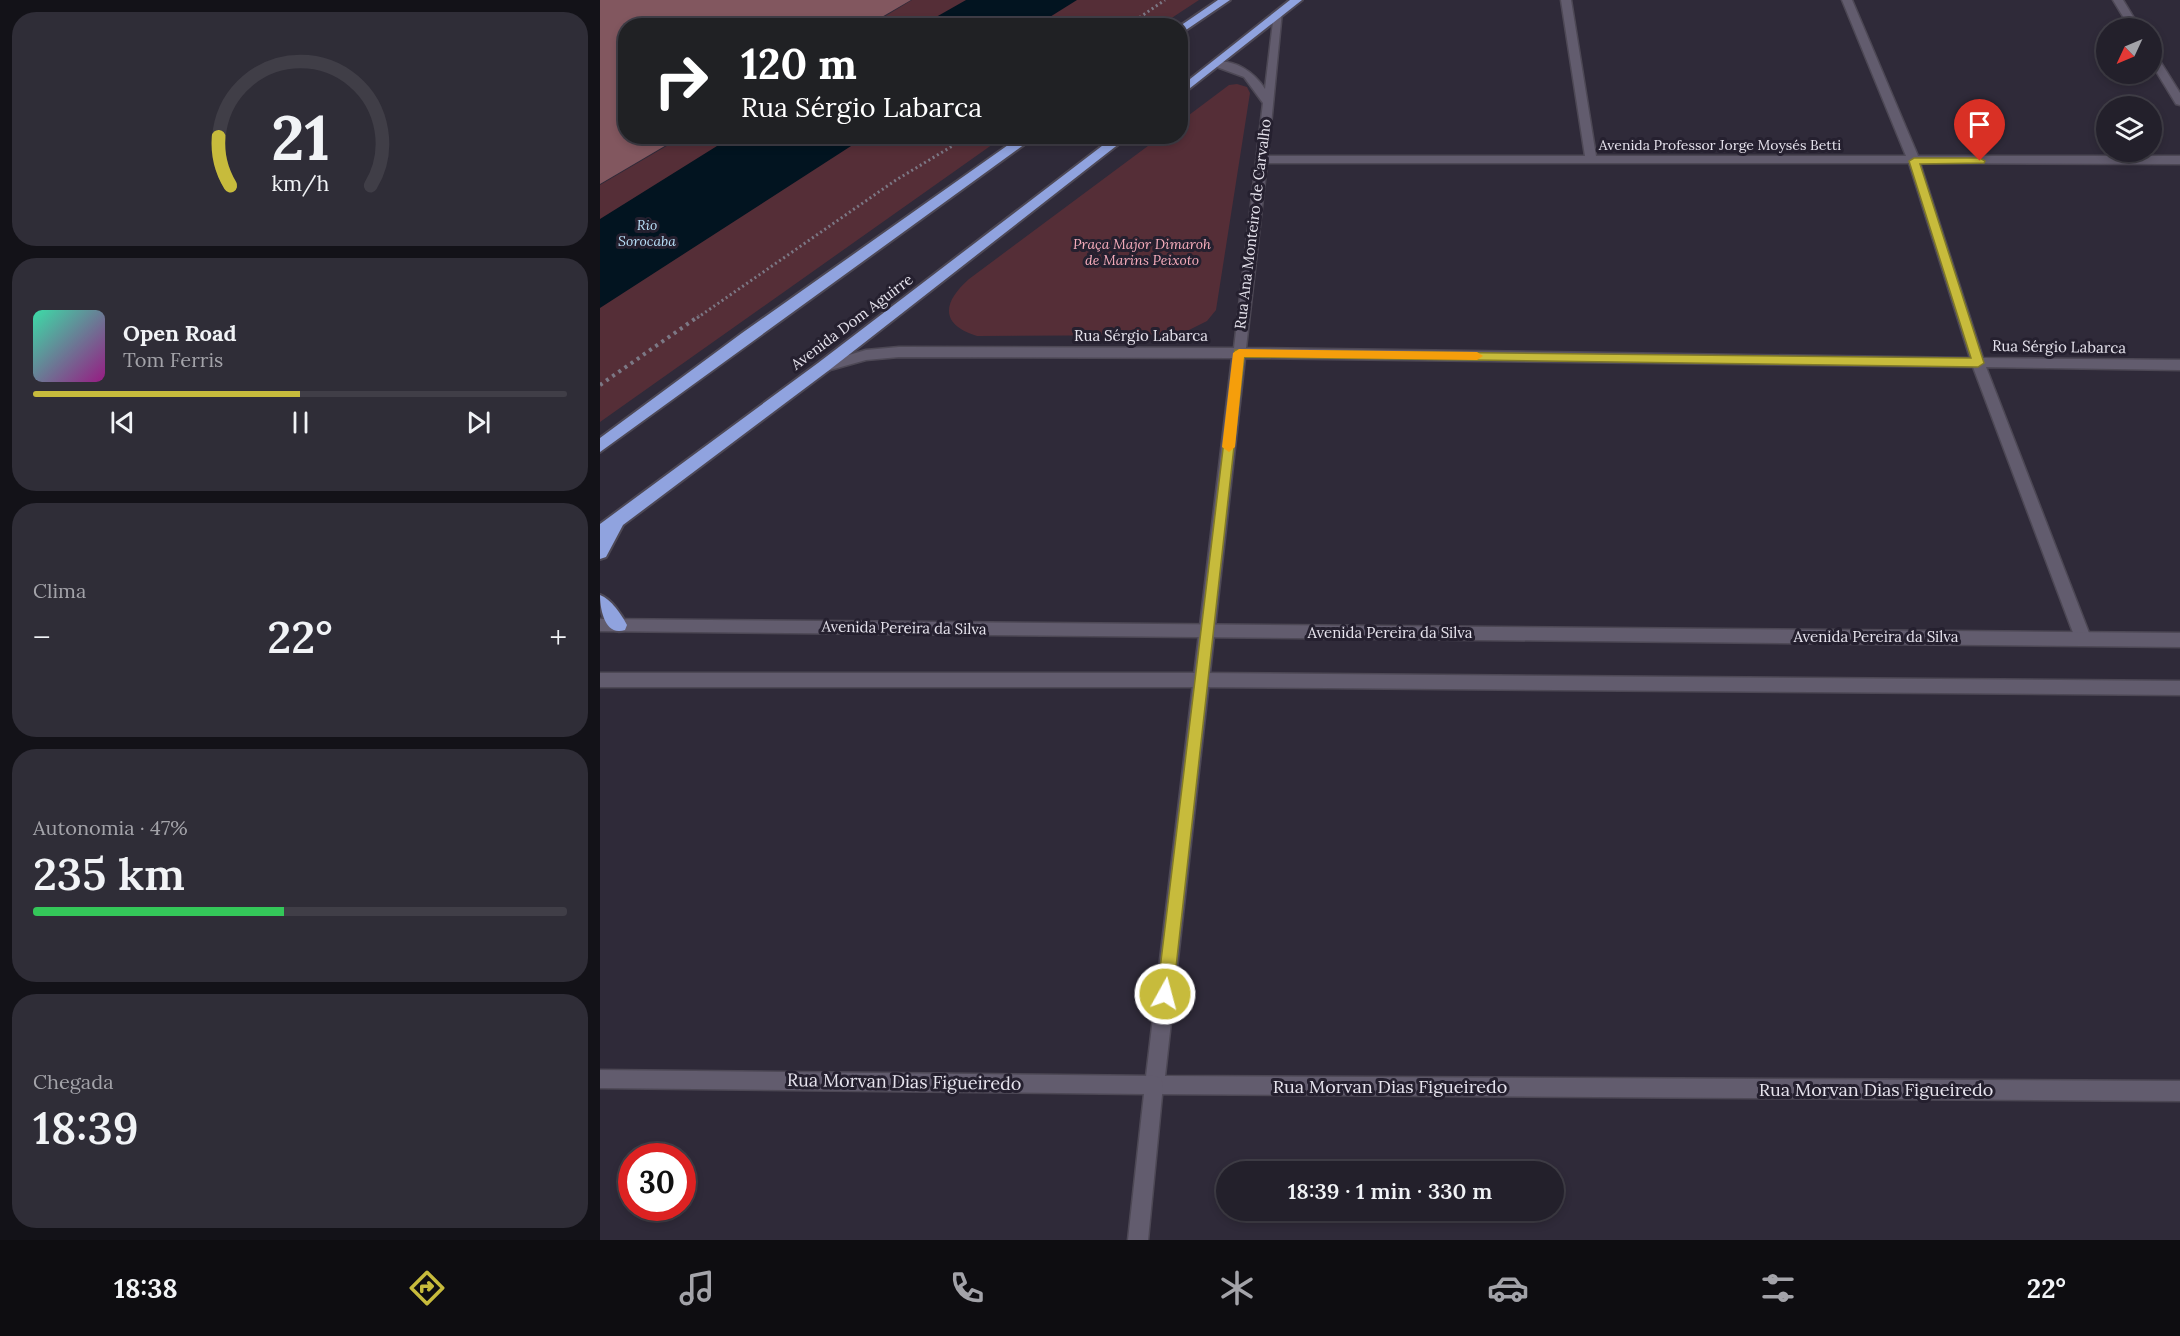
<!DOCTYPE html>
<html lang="pt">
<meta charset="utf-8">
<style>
body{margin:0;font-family:Lora,serif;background:#2f2d37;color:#f1f3f6;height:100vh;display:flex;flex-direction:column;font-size:22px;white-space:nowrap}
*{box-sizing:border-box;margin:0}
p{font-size:20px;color:#a3a3a9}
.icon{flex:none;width:33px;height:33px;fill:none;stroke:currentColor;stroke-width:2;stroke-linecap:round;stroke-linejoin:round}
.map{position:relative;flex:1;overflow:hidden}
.drawer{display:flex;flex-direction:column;gap:12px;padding:12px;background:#131218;width:600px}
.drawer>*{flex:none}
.banner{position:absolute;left:18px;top:18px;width:570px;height:126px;border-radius:24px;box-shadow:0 3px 9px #0003,0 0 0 2px #403e47;background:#202124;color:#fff;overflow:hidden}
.needle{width:39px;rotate:226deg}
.fabs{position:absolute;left:1496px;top:18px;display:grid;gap:12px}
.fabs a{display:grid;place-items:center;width:66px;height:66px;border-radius:50%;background:#23202b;box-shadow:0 3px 9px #0003,0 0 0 2px #403e47;font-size:30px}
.speed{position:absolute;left:18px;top:1143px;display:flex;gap:12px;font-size:30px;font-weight:700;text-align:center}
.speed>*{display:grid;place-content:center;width:78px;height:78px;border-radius:50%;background:#23202b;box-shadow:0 3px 9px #0003,0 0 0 2px #403e47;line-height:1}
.speed .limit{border:9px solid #d22;background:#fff;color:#111}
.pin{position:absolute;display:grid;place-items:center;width:51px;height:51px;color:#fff;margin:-62px -26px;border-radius:50% 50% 50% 0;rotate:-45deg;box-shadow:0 0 6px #0007}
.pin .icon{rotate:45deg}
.me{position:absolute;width:66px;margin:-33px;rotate:7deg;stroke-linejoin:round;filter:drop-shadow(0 0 4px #0008)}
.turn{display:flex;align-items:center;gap:21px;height:126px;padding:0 24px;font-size:27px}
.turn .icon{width:78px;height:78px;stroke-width:2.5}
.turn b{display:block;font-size:42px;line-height:51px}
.big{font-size:45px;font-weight:600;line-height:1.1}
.drawer .tile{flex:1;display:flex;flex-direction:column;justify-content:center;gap:9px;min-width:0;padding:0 21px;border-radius:24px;background:#2f2d37}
.drawer .dial{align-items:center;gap:0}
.dial svg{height:156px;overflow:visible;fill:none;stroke:#403e47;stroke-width:7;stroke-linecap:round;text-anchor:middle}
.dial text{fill:#f1f3f6;stroke:none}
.song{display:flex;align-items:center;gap:18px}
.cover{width:72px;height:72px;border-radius:9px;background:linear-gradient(135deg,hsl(160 70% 55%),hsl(310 70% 35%))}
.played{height:6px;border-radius:3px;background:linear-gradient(90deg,#c7bb3c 50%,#403e47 50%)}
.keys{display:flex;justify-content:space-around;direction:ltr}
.heat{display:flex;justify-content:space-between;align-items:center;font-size:33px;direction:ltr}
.charge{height:9px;border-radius:4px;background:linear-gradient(90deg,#34c759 47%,#403e47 0)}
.trip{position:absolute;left:616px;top:1161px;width:348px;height:60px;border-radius:30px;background:#23202b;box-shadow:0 3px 9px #0003,0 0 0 2px #403e47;font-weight:600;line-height:60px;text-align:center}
.menu{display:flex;height:96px;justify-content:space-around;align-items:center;background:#0e0d11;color:#a3a3a9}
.menu .icon{width:42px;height:42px}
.menu .on{color:#c7bb3c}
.menu b{font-size:27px;color:#f1f3f6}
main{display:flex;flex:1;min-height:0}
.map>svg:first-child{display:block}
.green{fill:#552e37}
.forest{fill:#82575f}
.water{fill:#021420}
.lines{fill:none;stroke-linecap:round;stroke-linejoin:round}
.minor-casing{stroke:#4d4855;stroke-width:3}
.secondary-casing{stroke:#4d4855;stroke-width:3}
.trunk-casing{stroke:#4d4855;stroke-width:4}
.path-far1{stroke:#7c7885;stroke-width:3;stroke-dasharray:2 3;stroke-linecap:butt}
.path{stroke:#7c7885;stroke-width:4;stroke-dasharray:3 4.5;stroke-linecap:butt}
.minor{fill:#625c6e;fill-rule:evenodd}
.secondary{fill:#625c6e;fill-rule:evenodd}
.trunk{fill:#90a3df;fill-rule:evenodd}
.route{fill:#c7bb3c;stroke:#817a27;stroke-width:1.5}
.slow{fill:#f59e0b}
.labels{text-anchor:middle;stroke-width:6;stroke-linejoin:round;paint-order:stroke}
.far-street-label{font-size:14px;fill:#e6e3ed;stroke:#25202f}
.far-water-label{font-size:14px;font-style:italic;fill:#b8dff8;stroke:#25202f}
.far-park-label{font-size:14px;font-style:italic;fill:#f7adbc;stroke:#25202f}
.street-label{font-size:15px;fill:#e6e3ed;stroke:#25202f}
.near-street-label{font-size:18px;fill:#e6e3ed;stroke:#25202f}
</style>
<main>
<section class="drawer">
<div class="tile dial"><svg viewBox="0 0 100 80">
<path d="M14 69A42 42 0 1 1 86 69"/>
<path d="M14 69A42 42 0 0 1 8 44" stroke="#c7bb3c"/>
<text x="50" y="56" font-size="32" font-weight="700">21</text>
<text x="50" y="72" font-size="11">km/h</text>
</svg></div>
<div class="tile">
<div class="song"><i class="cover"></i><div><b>Open Road</b><p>Tom Ferris</p></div></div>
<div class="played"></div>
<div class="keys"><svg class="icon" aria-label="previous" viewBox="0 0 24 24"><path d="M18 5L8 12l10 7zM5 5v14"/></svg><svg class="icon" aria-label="pause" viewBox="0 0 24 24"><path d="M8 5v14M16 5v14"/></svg><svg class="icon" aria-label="next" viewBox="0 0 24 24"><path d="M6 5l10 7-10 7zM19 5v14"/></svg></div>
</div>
<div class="tile"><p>Clima</p>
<div class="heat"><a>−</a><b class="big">22°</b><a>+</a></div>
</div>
<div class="tile"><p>Autonomia · 47%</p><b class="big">235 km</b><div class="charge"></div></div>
<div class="tile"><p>Chegada</p><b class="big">18:39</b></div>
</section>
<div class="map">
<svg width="1580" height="1240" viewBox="0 0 1580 1240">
<rect width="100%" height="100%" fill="#2f2a39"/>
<!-- green -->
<path class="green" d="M312,0H599L561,25L269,26Z
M637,84L647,87L650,93L616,310L607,321L579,335L377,336C339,324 343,302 369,279L560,137L580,136L581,121L629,85Z
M82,137H403L0,422V185Z"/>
<!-- forest -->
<path class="forest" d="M0,0H311L268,25L26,26V136L80,137L0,184Z"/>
<!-- water -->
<path class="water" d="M366,0H477L437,25H322Z
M133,136L265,137L0,308V219Z"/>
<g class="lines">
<defs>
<path id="minor" d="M961,0H971L996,156H1306L1242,0H1252L1318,156H1580V164L1320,163L1383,358L1580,360V370L1386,367L1491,638L1488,643L1483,645L1478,643L1475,638L1373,367L645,358L565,1076L1580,1081V1101L554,1094L547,1092L545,1085L632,358L299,357L266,360L223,372L217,367L218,364L266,350L299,347L634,348L663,103L644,77L614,66V62C635,59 654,72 665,89L674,13L682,11L668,156H985ZM667,163H1309L1370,358L646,348Z
M1513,0H1523L1540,28H1530Z
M1551,52L1555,53L1580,93V105L1576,104L1551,63Z"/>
<path id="secondary" d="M0,619L1580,633V647L0,631Z
M0,673H601L1580,681V695L601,687H0Z
M0,1070L554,1076L561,1078L563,1085L548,1240H528L544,1094L0,1088Z"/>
<path id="trunk" d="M618,0H630L580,34V26Z
M690,0H702L580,96V87Z
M421,136H436L0,452V438L142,333Z
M515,136H529L228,371L23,525L6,557L0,559V524L218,363Z
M0,595C11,599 22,615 27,625L25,630C5,637 0,609 0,595Z"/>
</defs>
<!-- minor casing -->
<use href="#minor" class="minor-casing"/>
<!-- secondary casing -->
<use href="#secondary" class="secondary-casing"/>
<!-- trunk casing -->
<use href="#trunk" class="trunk-casing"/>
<!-- path-far1 -->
<path class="path-far1" d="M527,26L565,0
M97,318L296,180L369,136"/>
<!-- path -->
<path class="path" d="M0,385L99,316"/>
<!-- minor -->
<use href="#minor" class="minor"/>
<!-- secondary -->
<use href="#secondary" class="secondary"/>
<!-- trunk -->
<use href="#trunk" class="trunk"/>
</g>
<!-- route -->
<path class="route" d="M1380,158L1385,161L1384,163L1320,164L1384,363L1378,367L644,357L573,994L571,1000L565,1002L559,1000L557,994L635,350L1371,358L1309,161L1314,158Z"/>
<!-- slow -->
<path class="slow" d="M639,349L877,352L883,356L877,360L644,357L635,447L629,452L622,447L633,353Z"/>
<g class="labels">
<!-- far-street labels -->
<g class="far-street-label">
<text x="1120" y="150">Avenida Professor Jorge Moysés Betti</text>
</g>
<!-- far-water labels -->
<g class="far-water-label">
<text x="47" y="230">Rio<tspan x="47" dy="16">Sorocaba</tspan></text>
</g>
<!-- far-park labels -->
<g class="far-park-label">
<text x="542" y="249">Praça Major Dimaroh<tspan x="542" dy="16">de Marins Peixoto</tspan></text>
</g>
<!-- street labels -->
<g class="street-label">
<text transform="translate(653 224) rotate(-83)" y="5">Rua Ana Monteiro de Carvalho</text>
<text transform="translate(252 322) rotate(-37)" y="5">Avenida Dom Aguirre</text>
<text x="541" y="341">Rua Sérgio Labarca</text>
<text transform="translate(1459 347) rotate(1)" y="5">Rua Sérgio Labarca</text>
<text transform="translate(304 628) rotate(1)" y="5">Avenida Pereira da Silva</text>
<text x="790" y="638">Avenida Pereira da Silva</text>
<text x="1276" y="642">Avenida Pereira da Silva</text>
</g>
<!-- near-street labels -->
<g class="near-street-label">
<text transform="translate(304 1082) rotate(1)" y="6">Rua Morvan Dias Figueiredo</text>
<text x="790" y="1093">Rua Morvan Dias Figueiredo</text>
<text x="1276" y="1096">Rua Morvan Dias Figueiredo</text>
</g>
</g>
</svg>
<div class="fabs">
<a><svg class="needle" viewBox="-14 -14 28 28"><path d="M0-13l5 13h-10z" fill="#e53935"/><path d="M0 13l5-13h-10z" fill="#a3a3a9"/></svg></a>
<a><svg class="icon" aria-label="layers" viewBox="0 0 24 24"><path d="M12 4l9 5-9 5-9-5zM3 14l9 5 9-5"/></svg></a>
</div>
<div class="speed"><div class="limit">30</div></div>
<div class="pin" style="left:1380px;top:161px;background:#d93025"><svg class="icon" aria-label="arrive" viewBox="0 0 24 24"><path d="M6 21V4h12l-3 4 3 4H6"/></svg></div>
<svg class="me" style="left:565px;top:994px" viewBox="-20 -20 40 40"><circle r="17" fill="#c7bb3c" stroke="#fff" stroke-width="3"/><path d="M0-11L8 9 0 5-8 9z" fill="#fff"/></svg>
<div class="trip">18:39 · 1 min · 330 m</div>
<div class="banner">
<div class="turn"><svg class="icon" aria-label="right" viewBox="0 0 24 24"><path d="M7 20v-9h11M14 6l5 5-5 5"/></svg><div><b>120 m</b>Rua Sérgio Labarca</div></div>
</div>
</div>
</main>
<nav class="menu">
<b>18:38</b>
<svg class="icon on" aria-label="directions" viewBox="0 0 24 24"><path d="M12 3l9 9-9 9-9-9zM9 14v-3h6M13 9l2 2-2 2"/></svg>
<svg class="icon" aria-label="music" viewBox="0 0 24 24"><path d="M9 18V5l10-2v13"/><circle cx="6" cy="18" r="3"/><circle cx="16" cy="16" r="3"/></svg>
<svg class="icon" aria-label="phone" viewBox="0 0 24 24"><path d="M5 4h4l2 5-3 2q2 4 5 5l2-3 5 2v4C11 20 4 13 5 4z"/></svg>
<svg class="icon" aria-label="climate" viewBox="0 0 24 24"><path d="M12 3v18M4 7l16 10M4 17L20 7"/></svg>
<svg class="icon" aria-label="car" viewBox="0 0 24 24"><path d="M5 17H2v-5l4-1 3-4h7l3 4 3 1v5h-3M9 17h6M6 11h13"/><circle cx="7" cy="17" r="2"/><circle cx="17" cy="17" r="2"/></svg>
<svg class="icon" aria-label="filters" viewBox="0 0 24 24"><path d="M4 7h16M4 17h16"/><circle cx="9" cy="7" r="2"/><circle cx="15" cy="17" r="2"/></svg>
<b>22°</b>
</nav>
